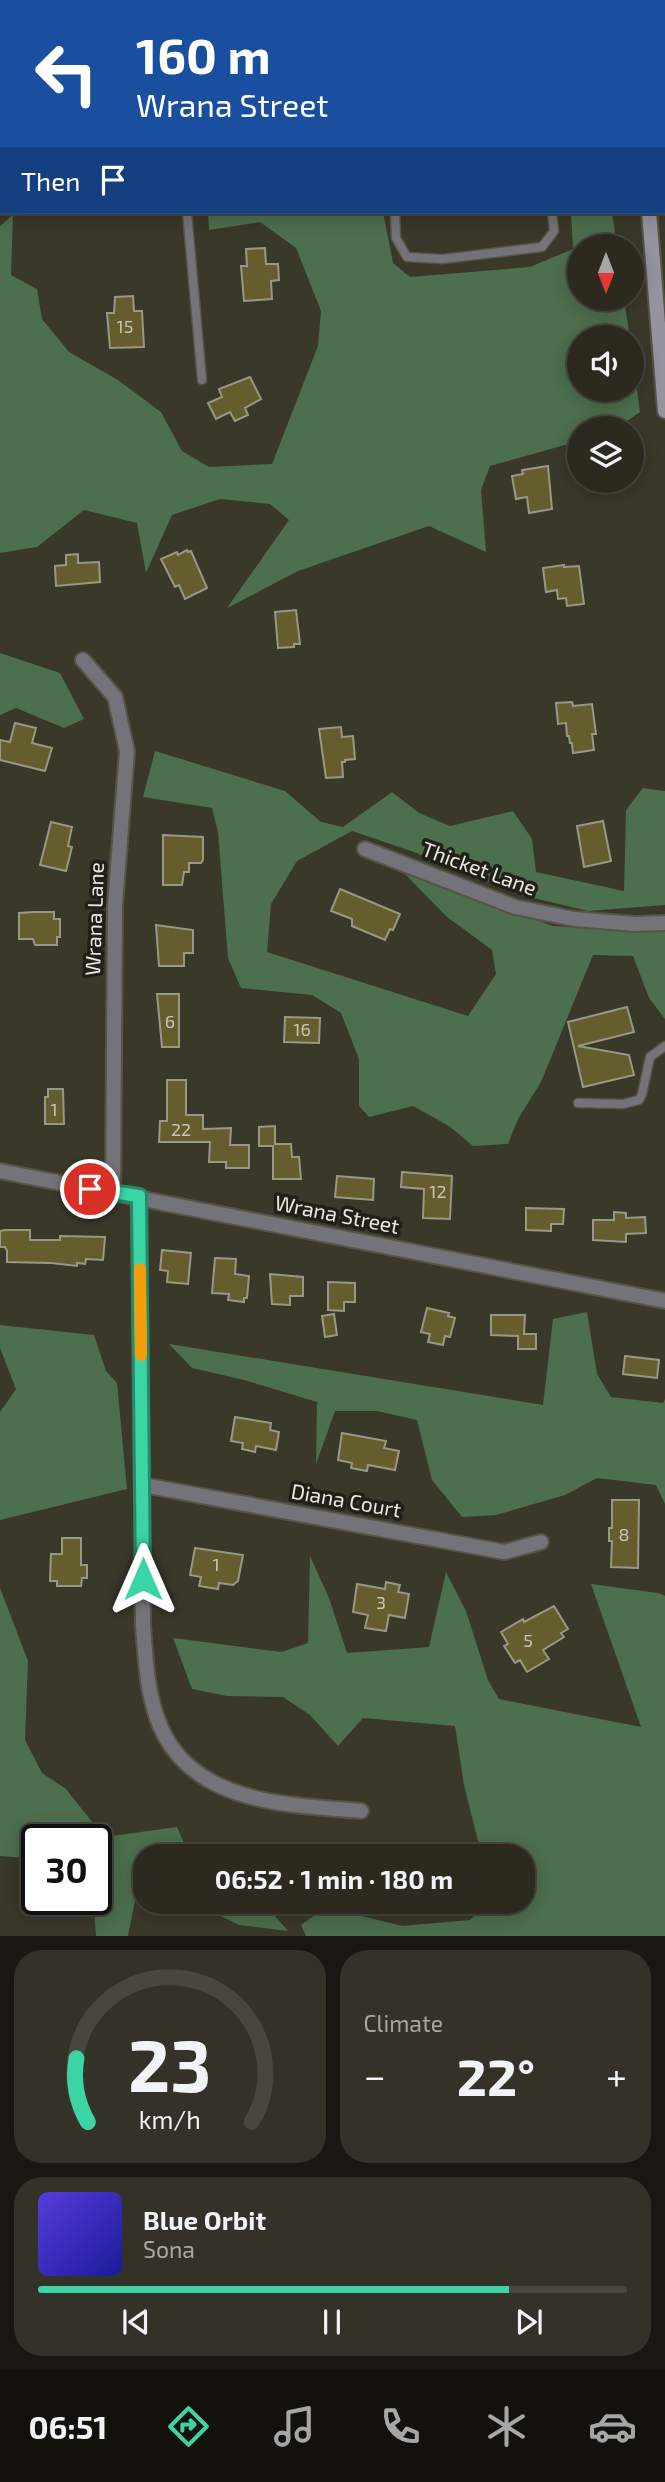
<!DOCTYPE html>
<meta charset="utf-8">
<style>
body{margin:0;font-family:"Exo 2",sans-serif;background:#343228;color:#f1f3f6;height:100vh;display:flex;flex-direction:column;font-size:26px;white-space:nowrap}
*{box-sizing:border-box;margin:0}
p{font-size:23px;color:#a6a7a4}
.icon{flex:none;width:38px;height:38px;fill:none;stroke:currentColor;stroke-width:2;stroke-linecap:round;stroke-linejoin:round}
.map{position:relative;height:1936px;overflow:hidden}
.details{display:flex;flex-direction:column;gap:14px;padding:14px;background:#181711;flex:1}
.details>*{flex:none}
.guide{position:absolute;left:0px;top:0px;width:665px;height:214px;box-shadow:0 4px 18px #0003,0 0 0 2px #48463d;background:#1a4fa0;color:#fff;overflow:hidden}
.needle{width:46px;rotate:180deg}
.buttons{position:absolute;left:567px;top:234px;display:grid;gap:14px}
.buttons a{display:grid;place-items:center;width:77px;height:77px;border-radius:50%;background:#2c2a1f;box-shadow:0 4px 18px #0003,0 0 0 2px #48463d;font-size:35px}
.speed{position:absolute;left:21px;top:1824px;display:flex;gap:14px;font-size:35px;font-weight:700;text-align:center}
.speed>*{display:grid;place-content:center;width:91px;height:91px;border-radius:50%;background:#2c2a1f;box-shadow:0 4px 18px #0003,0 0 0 2px #48463d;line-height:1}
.speed .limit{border:4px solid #111;border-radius:10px;background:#fff;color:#111}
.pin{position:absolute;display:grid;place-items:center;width:60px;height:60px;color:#fff;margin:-30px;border:4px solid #fff;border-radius:50%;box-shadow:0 2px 7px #0007}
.me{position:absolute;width:77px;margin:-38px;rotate:0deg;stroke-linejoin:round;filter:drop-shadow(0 0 5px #0008)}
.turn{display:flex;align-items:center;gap:24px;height:147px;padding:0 21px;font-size:32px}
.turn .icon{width:91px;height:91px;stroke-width:2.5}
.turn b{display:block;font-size:49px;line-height:60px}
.then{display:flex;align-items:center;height:66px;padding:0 21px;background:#0003;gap:14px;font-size:26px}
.big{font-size:52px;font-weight:700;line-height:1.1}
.details .tile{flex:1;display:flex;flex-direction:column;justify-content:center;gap:10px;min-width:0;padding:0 24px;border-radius:28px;background:#343228}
.details .dial{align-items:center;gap:0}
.dial svg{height:182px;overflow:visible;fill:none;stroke:#48463d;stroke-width:7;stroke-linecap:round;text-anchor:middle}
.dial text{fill:#f1f3f6;stroke:none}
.song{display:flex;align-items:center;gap:21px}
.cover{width:84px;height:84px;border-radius:10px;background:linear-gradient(135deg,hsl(250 70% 55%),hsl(240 70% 35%))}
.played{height:7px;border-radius:4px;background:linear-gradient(90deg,#3ad4a5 80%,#48463d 80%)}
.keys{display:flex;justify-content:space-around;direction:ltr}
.heat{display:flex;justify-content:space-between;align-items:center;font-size:38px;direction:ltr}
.details .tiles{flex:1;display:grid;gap:14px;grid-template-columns:1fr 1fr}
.tile:last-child{grid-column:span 2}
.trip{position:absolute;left:133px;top:1844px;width:402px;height:70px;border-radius:28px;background:#2c2a1f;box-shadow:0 4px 18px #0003,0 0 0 2px #48463d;font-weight:700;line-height:70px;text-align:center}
.tabs{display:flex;height:112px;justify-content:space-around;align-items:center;background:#12110c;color:#a6a7a4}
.tabs .icon{width:49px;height:49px}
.tabs .on{color:#3ad4a5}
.tabs b{font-size:32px;color:#f1f3f6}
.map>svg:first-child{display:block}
.forest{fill:#4c6f4d}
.building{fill:#665d2e;stroke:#999786;stroke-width:2}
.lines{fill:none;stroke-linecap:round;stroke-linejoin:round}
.service-casing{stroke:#565446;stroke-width:11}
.minor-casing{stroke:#565446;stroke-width:18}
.secondary-casing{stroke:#565446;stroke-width:18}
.service{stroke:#74737a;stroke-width:8}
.minor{stroke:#74737a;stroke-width:14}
.secondary{stroke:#95939f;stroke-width:14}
.route-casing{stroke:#268a6b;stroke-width:18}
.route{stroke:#3ad4a5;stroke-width:12}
.slow{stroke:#f59e0b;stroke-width:12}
.labels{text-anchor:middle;stroke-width:7;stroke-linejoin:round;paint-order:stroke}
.number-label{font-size:18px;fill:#c8c5b3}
.street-label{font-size:21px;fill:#e9e8df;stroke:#201f18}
</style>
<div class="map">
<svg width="665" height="1936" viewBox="0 0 665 1936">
<rect width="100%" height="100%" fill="#3a3829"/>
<!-- forest -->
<path class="forest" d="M208,212H383L393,263L410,277L530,267L573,249L571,212H612L617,247H579V299H624L630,338H579V390H632V352L640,412L616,429H579V441L490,466L481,490L486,552L429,526L298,571L227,608L289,520L270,504L220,499L172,515L146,573L137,523L84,510L37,547L0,553V226L13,215L11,275L37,289L42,319L69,352L118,380L161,412L182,451L209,467L272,464L318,346L321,311L296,248L260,222L209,230Z
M0,653L60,673L84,719L64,728L16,708L0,715Z
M155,751L285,791L321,822L343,827L392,792L419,813L450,826L513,811L532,839L536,872L624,891L626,810L643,788L665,791V905L588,911L521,895L414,852L352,831L297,861L271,904L267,952L468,1016L496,974L492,950L446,916L404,873L553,926L665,932V1019L649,998L633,956L593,955L541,1082L518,1119L508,1144L473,1146L449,1126L413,1106L369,1117L359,1106V1059L341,1013L312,995L241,988L228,958L218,832L212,808L143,797Z
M587,1312L597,1374L611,1397L663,1403L665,1399V1504L656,1485L597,1478L565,1495L496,1515L462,1517L432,1480L417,1420L377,1411H335L316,1464L317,1402L244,1380L192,1368L169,1344L543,1405L553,1319Z
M0,1325L94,1335L106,1371L117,1383L127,1489L0,1520V1412L16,1389L0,1348Z
M310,1556L329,1598L347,1653L429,1647L446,1572L466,1611L488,1680L499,1699L641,1727L591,1584L658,1593L665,1596V1936H306L301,1925L326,1907L402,1926L470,1920L488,1902H523V1857H482L464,1785L455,1726L363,1718L338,1746L310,1715L283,1697L227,1696L192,1689L173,1638L282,1652L308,1643Z
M0,1588L28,1661L25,1740L42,1773L66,1789L104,1837L177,1827L190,1857H145V1887L138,1885L128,1936H96L93,1899H96V1839H37V1861L28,1858L0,1856Z
M193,1902H258L269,1909L288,1931L239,1925Z"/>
<!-- building -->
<path class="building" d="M265,248L266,264H278L279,280L271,281L272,299L244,301L241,266H247L246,249Z
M133,296L134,311H142L144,347L110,348L107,313H114L115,297Z
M250,377L261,399L245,408L248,415L235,421L230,412L216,419L208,403L222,397L219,389Z
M548,466L552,509L529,513L527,497L516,499L512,476L523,474L522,470Z
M187,550L188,552L191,551L207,588L185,599L179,585L175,587L161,559L177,552L178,555Z
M78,554V563L99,562L100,582L56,586L55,566L66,565V555Z
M564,565V567L579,566L584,604L567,606L566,598L558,599L557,590L546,592L543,568Z
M296,610L300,644H294V647L278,648L275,612Z
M572,702L573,706L592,704L596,734H592L594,750L573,753L572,743H570L569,736H567L566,723L558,724L556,703Z
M15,723L36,728L32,743L52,748L45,771L0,760V740L10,742Z
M341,727L342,737L353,736L355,759L345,760V762H342L343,777L326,778L319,729Z
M603,821L611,861L584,867L577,826Z
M51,822L72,827L68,846L72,847L66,871L40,865Z
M163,835L203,837V860L201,863H189V872H184L182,885H163Z
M340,889L400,914L393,930L390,929L385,940L352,926V919L331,911Z
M33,912H54V919H60V937H57V945H35L33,939H19V913Z
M156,925L193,930V953H184V966H159Z
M157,994H179V1047H162Z
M627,1007L634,1032L578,1046L629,1055L634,1075L583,1087L568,1022Z
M285,1017L320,1018L319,1043L284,1042Z
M167,1080H186V1115H203V1129L231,1128L230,1145H249V1168H226V1162H209L210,1142H159L160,1121H167Z
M48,1089H63L64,1124H45V1097H48Z
M275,1126V1144H291L292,1157H299L301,1179H273V1146H259V1127Z
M402,1172L452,1176L450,1219L423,1218L424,1189L401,1187Z
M337,1176L374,1179L373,1200L335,1197Z
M526,1208L564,1209L563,1224H551V1231L526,1230Z
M614,1212L626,1213V1218L645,1217L646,1233L626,1234V1242L593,1240V1220H614Z
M5,1230H30V1240H60V1236L105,1237L103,1260L86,1259L85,1264L77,1263V1266L51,1263L7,1262V1251L5,1247H0V1231Z
M162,1250L191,1253L188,1284L167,1282L168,1271L160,1270Z
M215,1258L236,1259L235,1274L249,1276L247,1298H244V1302L228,1300L229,1294L212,1293Z
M270,1274L303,1277V1296H290V1305L272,1304Z
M328,1282L355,1283V1302H344V1311L328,1310Z
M427,1308L449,1313L448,1316L455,1318L450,1337L445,1336L443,1345L428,1342L430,1334L421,1332Z
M334,1314L337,1335L325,1337L322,1316Z
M491,1315H525L524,1334H536V1349H518V1336L491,1335Z
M625,1356L659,1360L657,1378L623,1374Z
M235,1417L271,1423L270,1430L279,1432L276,1450L256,1446L255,1452L242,1449L243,1443L231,1441Z
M342,1433L386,1441L384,1448L399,1451L395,1470L368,1465L367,1471L351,1468L352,1463L338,1460Z
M612,1500H639L638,1568L611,1567L612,1541H609V1528H612Z
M62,1538H81V1565H87V1578H82L81,1586H57V1581H50L51,1554H62Z
M195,1548L243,1555L238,1581L233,1585L219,1583L218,1589L199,1586L201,1577L190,1575Z
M386,1582L400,1585L398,1592L409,1594L405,1618L389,1615L386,1631L365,1628L368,1615L353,1612L357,1584L385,1589Z
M554,1606L568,1629L561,1633L564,1637L543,1650L549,1659L527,1672L520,1660L515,1663L504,1646L508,1644L501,1632L523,1619L524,1622Z"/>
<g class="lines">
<defs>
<path id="service" d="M171,0V2
M187,212L202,380
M395,212L396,238L407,257L443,259L542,247L554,231L552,212
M578,1103L623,1104L639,1100L642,1094L650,1057L665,1046"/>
<path id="minor" d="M0,105H2
M83,660L115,697L127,751L115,905L113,1194
M365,849L515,907L574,919L635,924L665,923
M0,1171L665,1301
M139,1197L143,1626C146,1663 147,1703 165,1736C202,1805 294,1805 361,1811
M143,1485L504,1552L541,1542"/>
<path id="secondary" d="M631,0L632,2
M649,212L665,411"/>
</defs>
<!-- service casing -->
<use href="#service" class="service-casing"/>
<!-- minor casing -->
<use href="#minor" class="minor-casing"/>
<!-- secondary casing -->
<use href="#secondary" class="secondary-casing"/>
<!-- service -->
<use href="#service" class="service"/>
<!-- minor -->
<use href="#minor" class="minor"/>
<!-- secondary -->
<use href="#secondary" class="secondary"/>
</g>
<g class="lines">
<defs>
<path id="route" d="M90,1189L139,1196L143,1579"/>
</defs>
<!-- route casing -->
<use href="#route" class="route-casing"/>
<!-- route -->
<use href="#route" class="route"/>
<!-- slow -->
<path class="slow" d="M140,1269L141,1355"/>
</g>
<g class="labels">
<!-- number labels -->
<g class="number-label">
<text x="125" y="333">15</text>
<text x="170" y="1028">6</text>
<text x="302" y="1036">16</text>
<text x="54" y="1116">1</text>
<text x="181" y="1136">22</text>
<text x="438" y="1198">12</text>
<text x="624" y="1541">8</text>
<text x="216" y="1571">1</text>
<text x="381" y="1609">3</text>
<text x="528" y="1647">5</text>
</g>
<!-- street labels -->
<g class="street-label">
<text transform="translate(479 869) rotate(20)" y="7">Thicket Lane</text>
<text transform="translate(95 919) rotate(-88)" y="7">Wrana Lane</text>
<text transform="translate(337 1215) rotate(11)" y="7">Wrana Street</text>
<text transform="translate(346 1501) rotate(10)" y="7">Diana Court</text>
</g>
</g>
</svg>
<div class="buttons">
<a><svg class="needle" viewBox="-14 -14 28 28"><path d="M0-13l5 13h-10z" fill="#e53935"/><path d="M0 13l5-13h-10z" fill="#a6a7a4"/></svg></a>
<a><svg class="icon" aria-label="sound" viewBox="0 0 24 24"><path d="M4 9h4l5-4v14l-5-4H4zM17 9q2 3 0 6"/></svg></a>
<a><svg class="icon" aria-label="layers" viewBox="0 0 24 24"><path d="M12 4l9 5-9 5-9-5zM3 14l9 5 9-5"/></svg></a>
</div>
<div class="speed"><div class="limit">30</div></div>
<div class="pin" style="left:90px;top:1189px;background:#d93025"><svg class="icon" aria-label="arrive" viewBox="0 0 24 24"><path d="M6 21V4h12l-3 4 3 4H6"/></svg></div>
<svg class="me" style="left:143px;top:1579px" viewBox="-20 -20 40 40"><path d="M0-17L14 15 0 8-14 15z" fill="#3ad4a5" stroke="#fff" stroke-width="4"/></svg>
<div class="trip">06:52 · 1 min · 180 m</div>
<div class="guide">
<div class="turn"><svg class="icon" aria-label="left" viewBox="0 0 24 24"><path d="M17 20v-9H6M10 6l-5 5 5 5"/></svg><div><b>160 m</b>Wrana Street</div></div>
<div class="then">Then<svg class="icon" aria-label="arrive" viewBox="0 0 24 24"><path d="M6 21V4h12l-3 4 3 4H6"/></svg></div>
</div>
</div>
<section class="details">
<div class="tiles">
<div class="tile dial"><svg viewBox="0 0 100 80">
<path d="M14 69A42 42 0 1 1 86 69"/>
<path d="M14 69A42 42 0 0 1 9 41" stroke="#3ad4a5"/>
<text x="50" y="56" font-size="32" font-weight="700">23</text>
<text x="50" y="72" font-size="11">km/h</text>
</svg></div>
<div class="tile"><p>Climate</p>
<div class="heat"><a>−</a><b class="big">22°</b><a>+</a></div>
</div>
<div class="tile">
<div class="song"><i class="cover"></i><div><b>Blue Orbit</b><p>Sona</p></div></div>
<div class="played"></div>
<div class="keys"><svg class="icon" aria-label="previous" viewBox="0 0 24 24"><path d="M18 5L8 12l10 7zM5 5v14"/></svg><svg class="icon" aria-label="pause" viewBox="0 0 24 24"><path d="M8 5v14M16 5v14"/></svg><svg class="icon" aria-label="next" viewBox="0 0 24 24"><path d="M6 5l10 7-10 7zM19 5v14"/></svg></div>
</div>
</div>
</section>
<nav class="tabs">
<b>06:51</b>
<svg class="icon on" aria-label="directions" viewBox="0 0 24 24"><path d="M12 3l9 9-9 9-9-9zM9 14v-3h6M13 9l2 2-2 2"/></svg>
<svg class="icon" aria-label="music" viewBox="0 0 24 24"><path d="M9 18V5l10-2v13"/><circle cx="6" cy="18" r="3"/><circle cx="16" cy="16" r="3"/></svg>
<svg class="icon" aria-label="phone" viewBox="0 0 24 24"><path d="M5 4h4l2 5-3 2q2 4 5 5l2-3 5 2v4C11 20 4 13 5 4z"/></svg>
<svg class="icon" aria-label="climate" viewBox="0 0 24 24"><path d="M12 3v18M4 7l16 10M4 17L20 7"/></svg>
<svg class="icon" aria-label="car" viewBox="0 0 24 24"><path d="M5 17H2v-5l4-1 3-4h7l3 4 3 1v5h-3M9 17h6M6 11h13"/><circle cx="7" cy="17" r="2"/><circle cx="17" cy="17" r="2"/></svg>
</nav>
